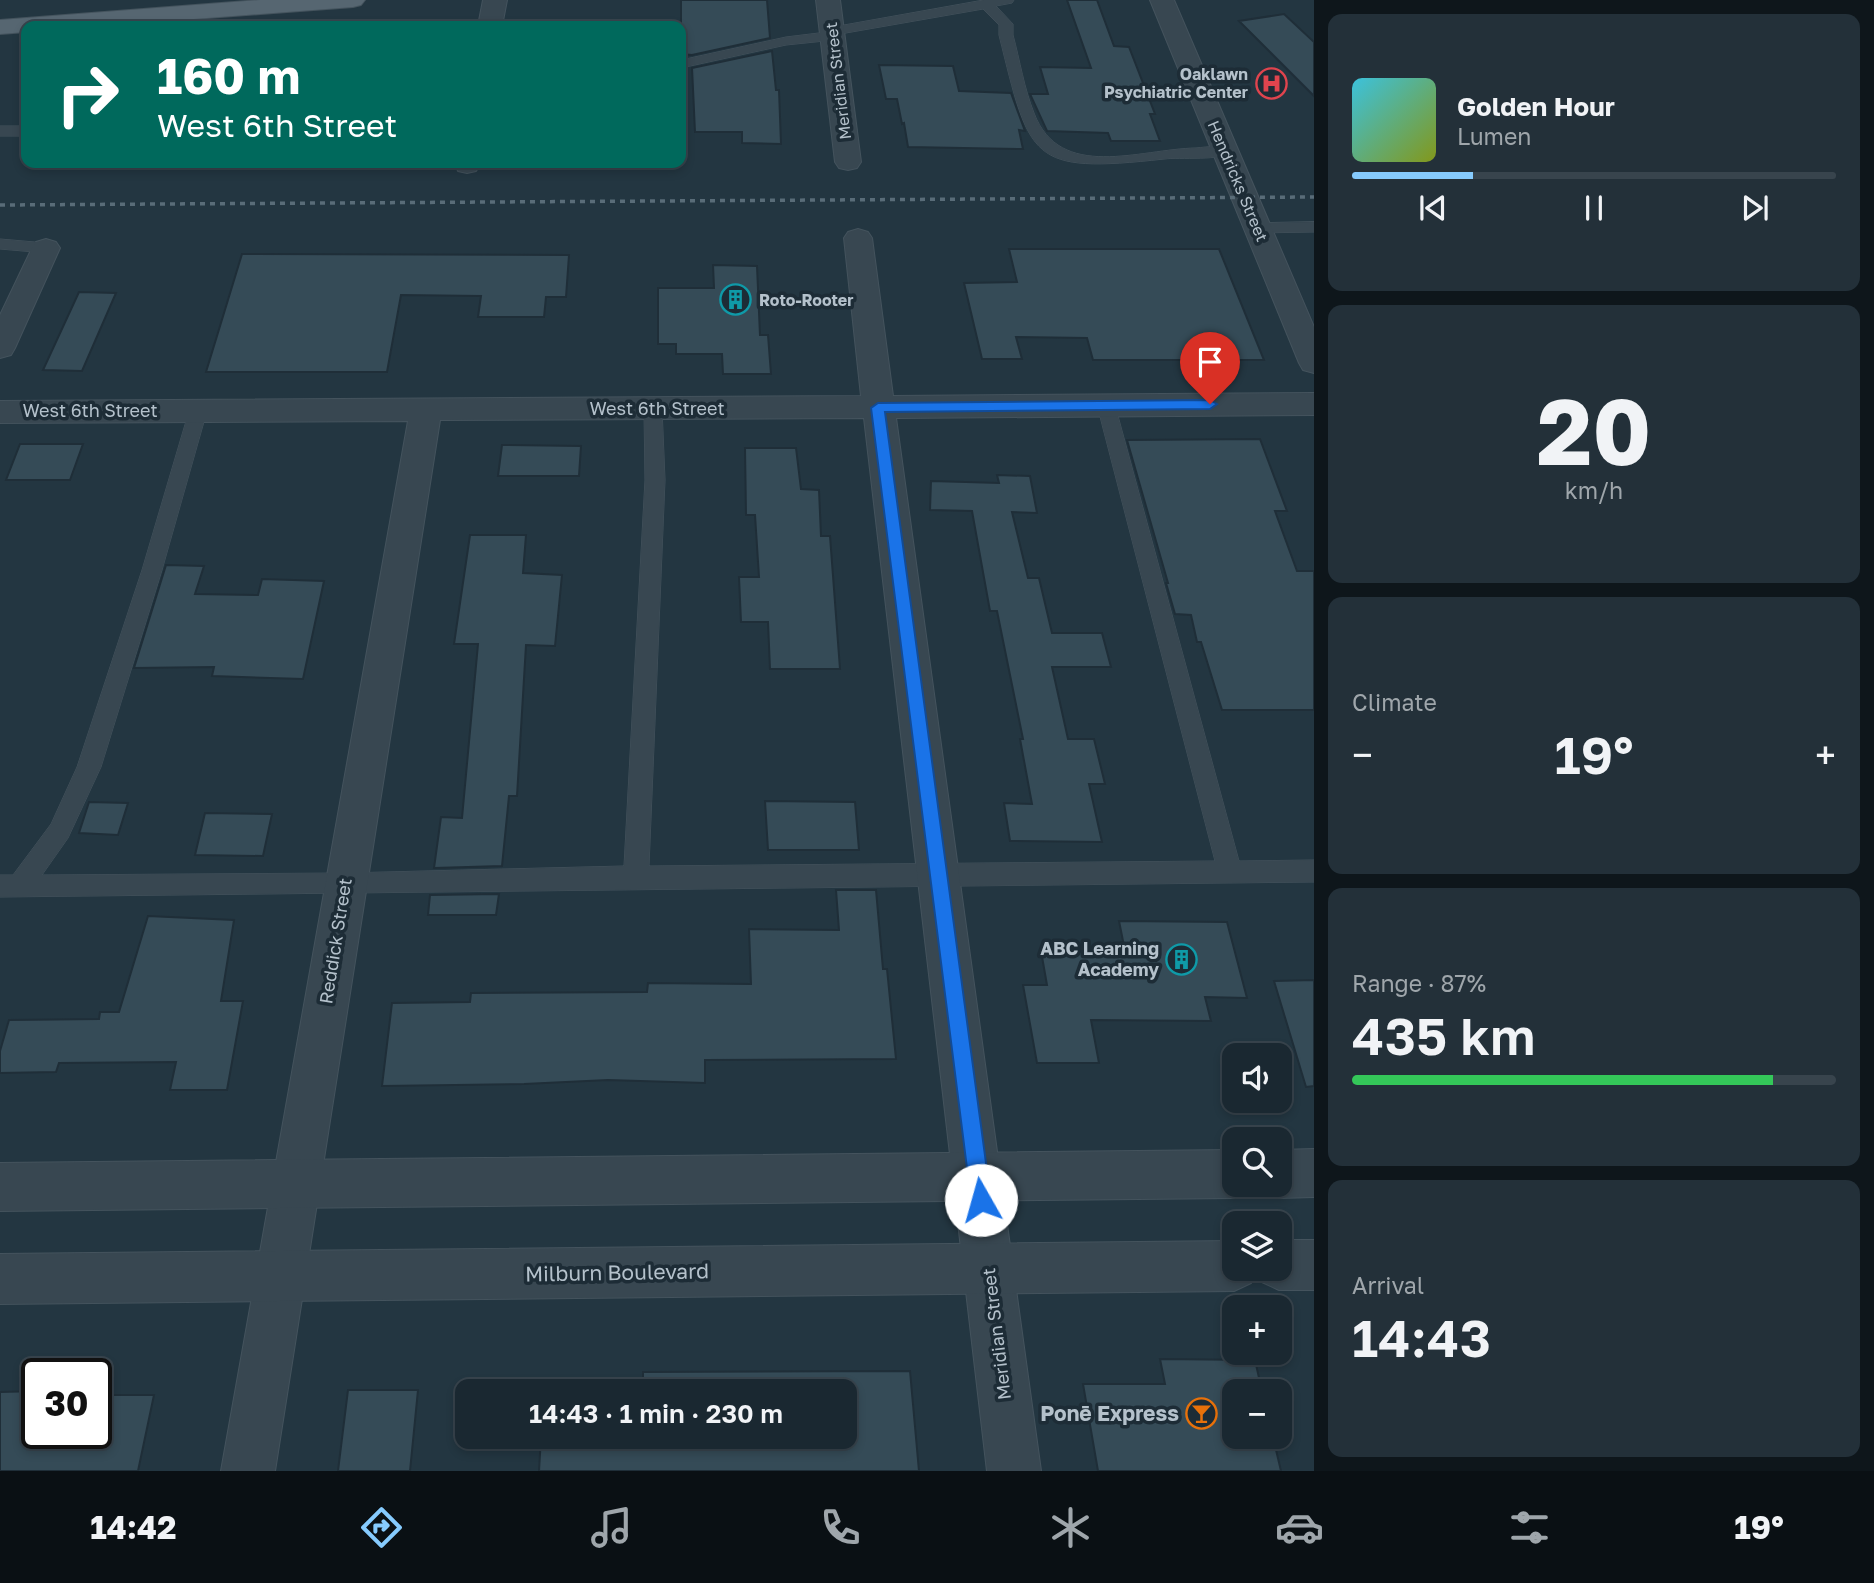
<!DOCTYPE html>
<meta charset="utf-8">
<style>
body{margin:0;font-family:"Golos Text",sans-serif;background:#233039;color:#f1f3f6;height:100vh;display:flex;flex-direction:column;font-size:26px;white-space:nowrap}
*{box-sizing:border-box;margin:0}
p{font-size:23px;color:#9fa6ab}
.icon{flex:none;width:38px;height:38px;fill:none;stroke:currentColor;stroke-width:2;stroke-linecap:round;stroke-linejoin:round}
.map{position:relative;flex:1;overflow:hidden}
.panel{display:flex;flex-direction:column;gap:14px;padding:14px;background:#0e161b;width:560px}
.panel>*{flex:none}
.banner{position:absolute;left:21px;top:21px;width:665px;height:147px;border-radius:14px;box-shadow:0 4px 10px #0003,0 0 0 2px #38444d;background:#00695c;color:#fff;overflow:hidden}
.controls{position:absolute;left:1222px;top:1043px;display:grid;gap:14px}
.controls a{display:grid;place-items:center;width:70px;height:70px;border-radius:14px;background:#1a2831;box-shadow:0 4px 10px #0003,0 0 0 2px #38444d;font-size:35px}
.speed{position:absolute;left:21px;top:1358px;display:flex;gap:14px;font-size:35px;font-weight:700;text-align:center}
.speed>*{display:grid;place-content:center;width:91px;height:91px;border-radius:50%;background:#1a2831;box-shadow:0 4px 10px #0003,0 0 0 2px #38444d;line-height:1}
.speed .limit{border:4px solid #111;border-radius:10px;background:#fff;color:#111}
.pin{position:absolute;display:grid;place-items:center;width:60px;height:60px;color:#fff;margin:-72px -30px;border-radius:50% 50% 50% 0;rotate:-45deg;box-shadow:0 0 7px #0007}
.pin .icon{rotate:45deg}
.me{position:absolute;width:77px;margin:-38px;rotate:353deg;stroke-linejoin:round;filter:drop-shadow(0 0 5px #0008)}
.turn{display:flex;align-items:center;gap:24px;height:147px;padding:0 21px;font-size:32px}
.turn .icon{width:91px;height:91px;stroke-width:2.5}
.turn b{display:block;font-size:49px;line-height:60px}
.big{font-size:52px;font-weight:600;line-height:1.1}
.panel .tile{flex:1;display:flex;flex-direction:column;justify-content:center;gap:10px;min-width:0;padding:0 24px;border-radius:14px;background:#233039}
.panel .dial{align-items:center;gap:0}
.dial b{font-size:91px;line-height:1}
.song{display:flex;align-items:center;gap:21px}
.cover{width:84px;height:84px;border-radius:10px;background:linear-gradient(135deg,hsl(190 70% 55%),hsl(70 70% 35%))}
.played{height:7px;border-radius:4px;background:linear-gradient(90deg,#86cbfe 25%,#38444d 25%)}
.keys{display:flex;justify-content:space-around;direction:ltr}
.heat{display:flex;justify-content:space-between;align-items:center;font-size:38px;direction:ltr}
.charge{height:10px;border-radius:5px;background:linear-gradient(90deg,#34c759 87%,#38444d 0)}
.trip{position:absolute;left:455px;top:1379px;width:402px;height:70px;border-radius:14px;background:#1a2831;box-shadow:0 4px 10px #0003,0 0 0 2px #38444d;font-weight:600;line-height:70px;text-align:center}
.menu{display:flex;height:112px;justify-content:space-around;align-items:center;background:#0a1014;color:#9fa6ab}
.menu .icon{width:49px;height:49px}
.menu .active{color:#86cbfe}
.menu b{font-size:32px;color:#f1f3f6}
main{display:flex;flex:1;min-height:0}
.map>svg:first-child{display:block}
.building{fill:#354b57;stroke:#1f2e38;stroke-width:2}
.lines{fill:none;stroke-linecap:round;stroke-linejoin:round}
.service-casing{stroke:#44535d;stroke-width:1}
.minor-casing{stroke:#44535d;stroke-width:2}
.tertiary-casing{stroke:#44535d;stroke-width:2}
.primary-casing{stroke:#44535d;stroke-width:2}
.service{fill:#384751;fill-rule:evenodd}
.minor{fill:#384751;fill-rule:evenodd}
.tertiary{fill:#384751;fill-rule:evenodd}
.primary{fill:#566671;fill-rule:evenodd}
.rail{stroke:#596c78;stroke-width:3.5;stroke-dasharray:5 5;stroke-linecap:butt}
.route{fill:#1a73e8;stroke:#114b97;stroke-width:2}
.labels{text-anchor:middle;stroke-width:7;stroke-linejoin:round;paint-order:stroke}
.far-poi-label{font-size:16px;font-weight:bold;fill:#b4c1cb;stroke:#1d2c36;text-anchor:end}
.far-street-label{font-size:16px;fill:#b4c1cb;stroke:#1d2c36}
.street-label{font-size:18px;fill:#b4c1cb;stroke:#1d2c36}
.poi-label{font-size:18px;font-weight:bold;fill:#b4c1cb;stroke:#1d2c36;text-anchor:end}
.near-street-label{font-size:21px;fill:#b4c1cb;stroke:#1d2c36}
.near-poi-label{font-size:21px;font-weight:bold;fill:#b4c1cb;stroke:#1d2c36;text-anchor:end}
</style>
<main>
<div class="map">
<svg width="1314" height="1471" viewBox="0 0 1314 1471">
<rect width="100%" height="100%" fill="#233641"/>
<!-- building -->
<path class="building" d="M681,0H767L770,38L692,55L681,54Z
M1067,0H1097L1114,46L1129,47L1155,114H1150L1160,141H1111L1108,133L1047,131L1030,94H1048L1040,67L1091,68Z
M1284,14L1314,42V96L1239,21Z
M772,51L776,90H779L781,144L742,143V132H695L692,68Z
M879,65L953,66L959,91L1011,93L1025,131L1019,130L1023,149L908,147L904,123L902,124L897,99H886Z
M1009,249H1219L1264,360H1093L1087,338L1016,337L1022,359H982L964,283L1017,282Z
M242,254L569,255L566,297H546L544,317H478L481,296L401,295L387,372H206Z
M713,265L757,266L760,335H768L771,374H723L722,354H676V344H658V288H714Z
M79,292L116,293L82,371L43,370Z
M1260,439L1287,511H1275L1297,571H1314V710H1222L1201,642H1197L1191,615L1175,614L1166,583H1168L1127,440Z
M20,444H83L70,480H6Z
M502,445L581,446L579,476H498Z
M745,448H796L801,489L819,490L821,536H830L840,669H770L768,622H741L739,577H759L755,515H746Z
M997,475L1030,476L1037,513L1012,512L1028,578H1039L1052,633H1102L1111,667H1052L1068,739H1094L1105,784H1089L1102,842L1010,841L1004,803L1032,804L1020,739H1023L997,611H990L972,511L930,510L931,481L999,483Z
M470,535H526L523,573L562,575L555,646L526,645L517,796H509L502,866L434,868L441,817L462,818L478,644H454Z
M166,565L204,566L195,594L258,595L262,579L324,581L303,679L212,676L214,667L134,668Z
M765,801L855,802L859,850H768Z
M89,802L128,803L118,835L79,833Z
M205,813L272,814L263,856L195,855Z
M836,890H876L883,969H887L896,1059L705,1060V1083L608,1080L524,1084L382,1086L392,1003L470,1002L471,993L647,992L648,983L751,984L749,929L839,930Z
M499,894L496,915H428L430,895Z
M148,916L234,920L221,1001H243L227,1090H170L176,1062L59,1063L56,1072L0,1073V1051L9,1020L99,1019L100,1012H119Z
M1119,921L1227,922L1247,998L1205,997L1211,1021L1091,1020L1099,1063H1037L1023,985H1047L1041,951H1125Z
M1314,980V1086L1306,1087L1274,981Z
M1160,1359L1255,1360L1262,1391H1234V1437H1273L1281,1471H1098L1083,1384H1165Z
M910,1371L919,1471H539L541,1437H845V1391H643V1372Z
M348,1390H418L410,1471H338Z
M37,1391V1433H96V1395H154L138,1471H0V1392Z"/>
<g class="lines">
<defs>
<path id="service" d="M984,0H1014L1012,3L996,6L1013,24V35C1020,61 1024,88 1034,113C1060,182 1140,149 1196,148C1207,147 1224,144 1232,152C1223,161 1179,157 1164,159C1029,174 1030,160 999,35V25L983,9L840,34L839,39L834,40L786,45L681,68V60L786,37L827,32L828,28L833,27Z
M0,126H26V136H0Z
M1314,222V232L1257,233L1249,228L1257,223Z
M0,239L46,243L54,248L46,253L0,249Z
M1106,399L1113,400L1115,405L1239,861L1314,860V882L0,897V875H13L51,824L77,767L142,570L189,411L191,406H205L207,411L162,570L101,767L68,838L42,875L345,873L624,866L645,480L644,409L646,404H660L662,409L665,480L649,866L1215,861L1097,405L1099,400Z"/>
<path id="minor" d="M483,0H507L502,26H478Z
M816,0H840L861,162L857,168L848,170L839,168L835,162Z
M1150,0H1174L1314,327V373L1303,370L1299,363Z
M455,163H481L476,171L467,173L458,171Z
M858,229L868,232L872,238L893,396L1314,393V415L896,418L1041,1471H987L864,418L440,420L275,1471H221L408,421L0,423V401L861,396L844,238L848,232Z
M46,239L56,242L60,248L15,348L11,355L0,358V315L32,248L36,242Z"/>
<path id="tertiary" d="M1314,1149V1197L1279,1198L1262,1191L1260,1185H1279V1150Z
M1234,1150V1185H1253L1251,1191L1234,1198L0,1211V1163Z
M1279,1240H1314V1290H1279L1262,1282L1257,1271L1251,1283L1234,1291L0,1304V1254L1234,1241V1269H1279Z"/>
<path id="primary" d="M260,0H365L361,5L353,7L103,26H26V32L0,34V20Z"/>
</defs>
<!-- service casing -->
<use href="#service" class="service-casing"/>
<!-- minor casing -->
<use href="#minor" class="minor-casing"/>
<!-- tertiary casing -->
<use href="#tertiary" class="tertiary-casing"/>
<!-- primary casing -->
<use href="#primary" class="primary-casing"/>
<!-- service -->
<use href="#service" class="service"/>
<!-- minor -->
<use href="#minor" class="minor"/>
<!-- tertiary -->
<use href="#tertiary" class="tertiary"/>
<!-- primary -->
<use href="#primary" class="primary"/>
<!-- rail -->
<path class="rail" d="M0,205L1314,197"/>
</g>
<!-- route -->
<path class="route" d="M1210,400L1217,404L1210,409L885,412L991,1200L988,1207L981,1210L974,1207L971,1200L871,408L878,403Z"/>
<!-- icons -->
<defs>
<symbol id="hospital-ring" viewBox="-11 -11 22 22"><circle r="9.5" fill="#1d2c36" stroke="#e0444e" stroke-width="1.5"/><path d="M-5-5h3v3.5h4V-5h3V5h-3V1.5h-4V5h-3Z" fill="#e0444e"/></symbol>
<symbol id="building-ring" viewBox="-11 -11 22 22"><circle r="9.5" fill="#1d2c36" stroke="#0f9aa8" stroke-width="1.5"/><path d="M-4-6H4V6H1V3H-1V6H-4ZM-2.5-4.3h1.7v1.8h-1.7ZM.8-4.3h1.7v1.8H.8ZM-2.5-1h1.7V.8h-1.7ZM.8-1h1.7V.8H.8Z" fill="#0f9aa8"/></symbol>
<symbol id="bar-ring" viewBox="-11 -11 22 22"><circle r="9.5" fill="#1d2c36" stroke="#e8710a" stroke-width="1.5"/><path d="M-6-5H6L.8 .8V4.5H3.5V6h-7V4.5H-.8V.8Z" fill="#e8710a"/></symbol>
</defs>
<g fill-rule="evenodd">
<use href="#hospital-ring" x="1254" y="66" width="35" height="35"/>
<use href="#building-ring" x="718" y="282" width="35" height="35"/>
<use href="#building-ring" x="1164" y="942" width="35" height="35"/>
<use href="#bar-ring" x="1184" y="1396" width="35" height="35"/>
</g>
<g class="labels">
<!-- far-poi labels -->
<g class="far-poi-label">
<text x="1248" y="80">Oaklawn<tspan x="1248" dy="18">Psychiatric Center</tspan></text>
<text x="759" y="306" text-anchor="start">Roto-Rooter</text>
</g>
<!-- far-street labels -->
<g class="far-street-label">
<text transform="translate(838 81) rotate(-97)" y="6">Meridian Street</text>
<text transform="translate(1238 181) rotate(67)" y="6">Hendricks Street</text>
</g>
<!-- street labels -->
<g class="street-label">
<text x="657" y="415">West 6th Street</text>
<text x="90" y="417">West 6th Street</text>
<text transform="translate(336 941) rotate(-81)" y="6">Reddick Street</text>
<text transform="translate(997 1334) rotate(-97)" y="6">Meridian Street</text>
</g>
<!-- poi labels -->
<g class="poi-label">
<text x="1159" y="955">ABC Learning<tspan x="1159" dy="21">Academy</tspan></text>
</g>
<!-- near-street labels -->
<g class="near-street-label">
<text transform="translate(617 1273) rotate(-1)" y="7">Milburn Boulevard</text>
</g>
<!-- near-poi labels -->
<g class="near-poi-label">
<text x="1179" y="1421">Ponē Express</text>
</g>
</g>
</svg>
<div class="controls">
<a><svg class="icon" aria-label="sound" viewBox="0 0 24 24"><path d="M4 9h4l5-4v14l-5-4H4zM17 9q2 3 0 6"/></svg></a>
<a><svg class="icon" aria-label="search" viewBox="0 0 24 24"><circle cx="10" cy="10" r="6"/><path d="M15 15l6 6"/></svg></a>
<a><svg class="icon" aria-label="layers" viewBox="0 0 24 24"><path d="M12 4l9 5-9 5-9-5zM3 14l9 5 9-5"/></svg></a>
<a>+</a>
<a>−</a>
</div>
<div class="speed"><div class="limit">30</div></div>
<div class="pin" style="left:1210px;top:404px;background:#d93025"><svg class="icon" aria-label="arrive" viewBox="0 0 24 24"><path d="M6 21V4h12l-3 4 3 4H6"/></svg></div>
<svg class="me" style="left:981px;top:1200px" viewBox="-20 -20 40 40"><circle r="19" fill="#fff"/><path d="M0-13L10 11 0 6-10 11z" fill="#1a73e8"/></svg>
<div class="trip">14:43 · 1 min · 230 m</div>
<div class="banner">
<div class="turn"><svg class="icon" aria-label="right" viewBox="0 0 24 24"><path d="M7 20v-9h11M14 6l5 5-5 5"/></svg><div><b>160 m</b>West 6th Street</div></div>
</div>
</div>
<section class="panel">
<div class="tile">
<div class="song"><i class="cover"></i><div><b>Golden Hour</b><p>Lumen</p></div></div>
<div class="played"></div>
<div class="keys"><svg class="icon" aria-label="previous" viewBox="0 0 24 24"><path d="M18 5L8 12l10 7zM5 5v14"/></svg><svg class="icon" aria-label="pause" viewBox="0 0 24 24"><path d="M8 5v14M16 5v14"/></svg><svg class="icon" aria-label="next" viewBox="0 0 24 24"><path d="M6 5l10 7-10 7zM19 5v14"/></svg></div>
</div>
<div class="tile dial"><b>20</b><p>km/h</p></div>
<div class="tile"><p>Climate</p>
<div class="heat"><a>−</a><b class="big">19°</b><a>+</a></div>
</div>
<div class="tile"><p>Range · 87%</p><b class="big">435 km</b><div class="charge"></div></div>
<div class="tile"><p>Arrival</p><b class="big">14:43</b></div>
</section>
</main>
<nav class="menu">
<b>14:42</b>
<svg class="icon active" aria-label="directions" viewBox="0 0 24 24"><path d="M12 3l9 9-9 9-9-9zM9 14v-3h6M13 9l2 2-2 2"/></svg>
<svg class="icon" aria-label="music" viewBox="0 0 24 24"><path d="M9 18V5l10-2v13"/><circle cx="6" cy="18" r="3"/><circle cx="16" cy="16" r="3"/></svg>
<svg class="icon" aria-label="phone" viewBox="0 0 24 24"><path d="M5 4h4l2 5-3 2q2 4 5 5l2-3 5 2v4C11 20 4 13 5 4z"/></svg>
<svg class="icon" aria-label="climate" viewBox="0 0 24 24"><path d="M12 3v18M4 7l16 10M4 17L20 7"/></svg>
<svg class="icon" aria-label="car" viewBox="0 0 24 24"><path d="M5 17H2v-5l4-1 3-4h7l3 4 3 1v5h-3M9 17h6M6 11h13"/><circle cx="7" cy="17" r="2"/><circle cx="17" cy="17" r="2"/></svg>
<svg class="icon" aria-label="filters" viewBox="0 0 24 24"><path d="M4 7h16M4 17h16"/><circle cx="9" cy="7" r="2"/><circle cx="15" cy="17" r="2"/></svg>
<b>19°</b>
</nav>
